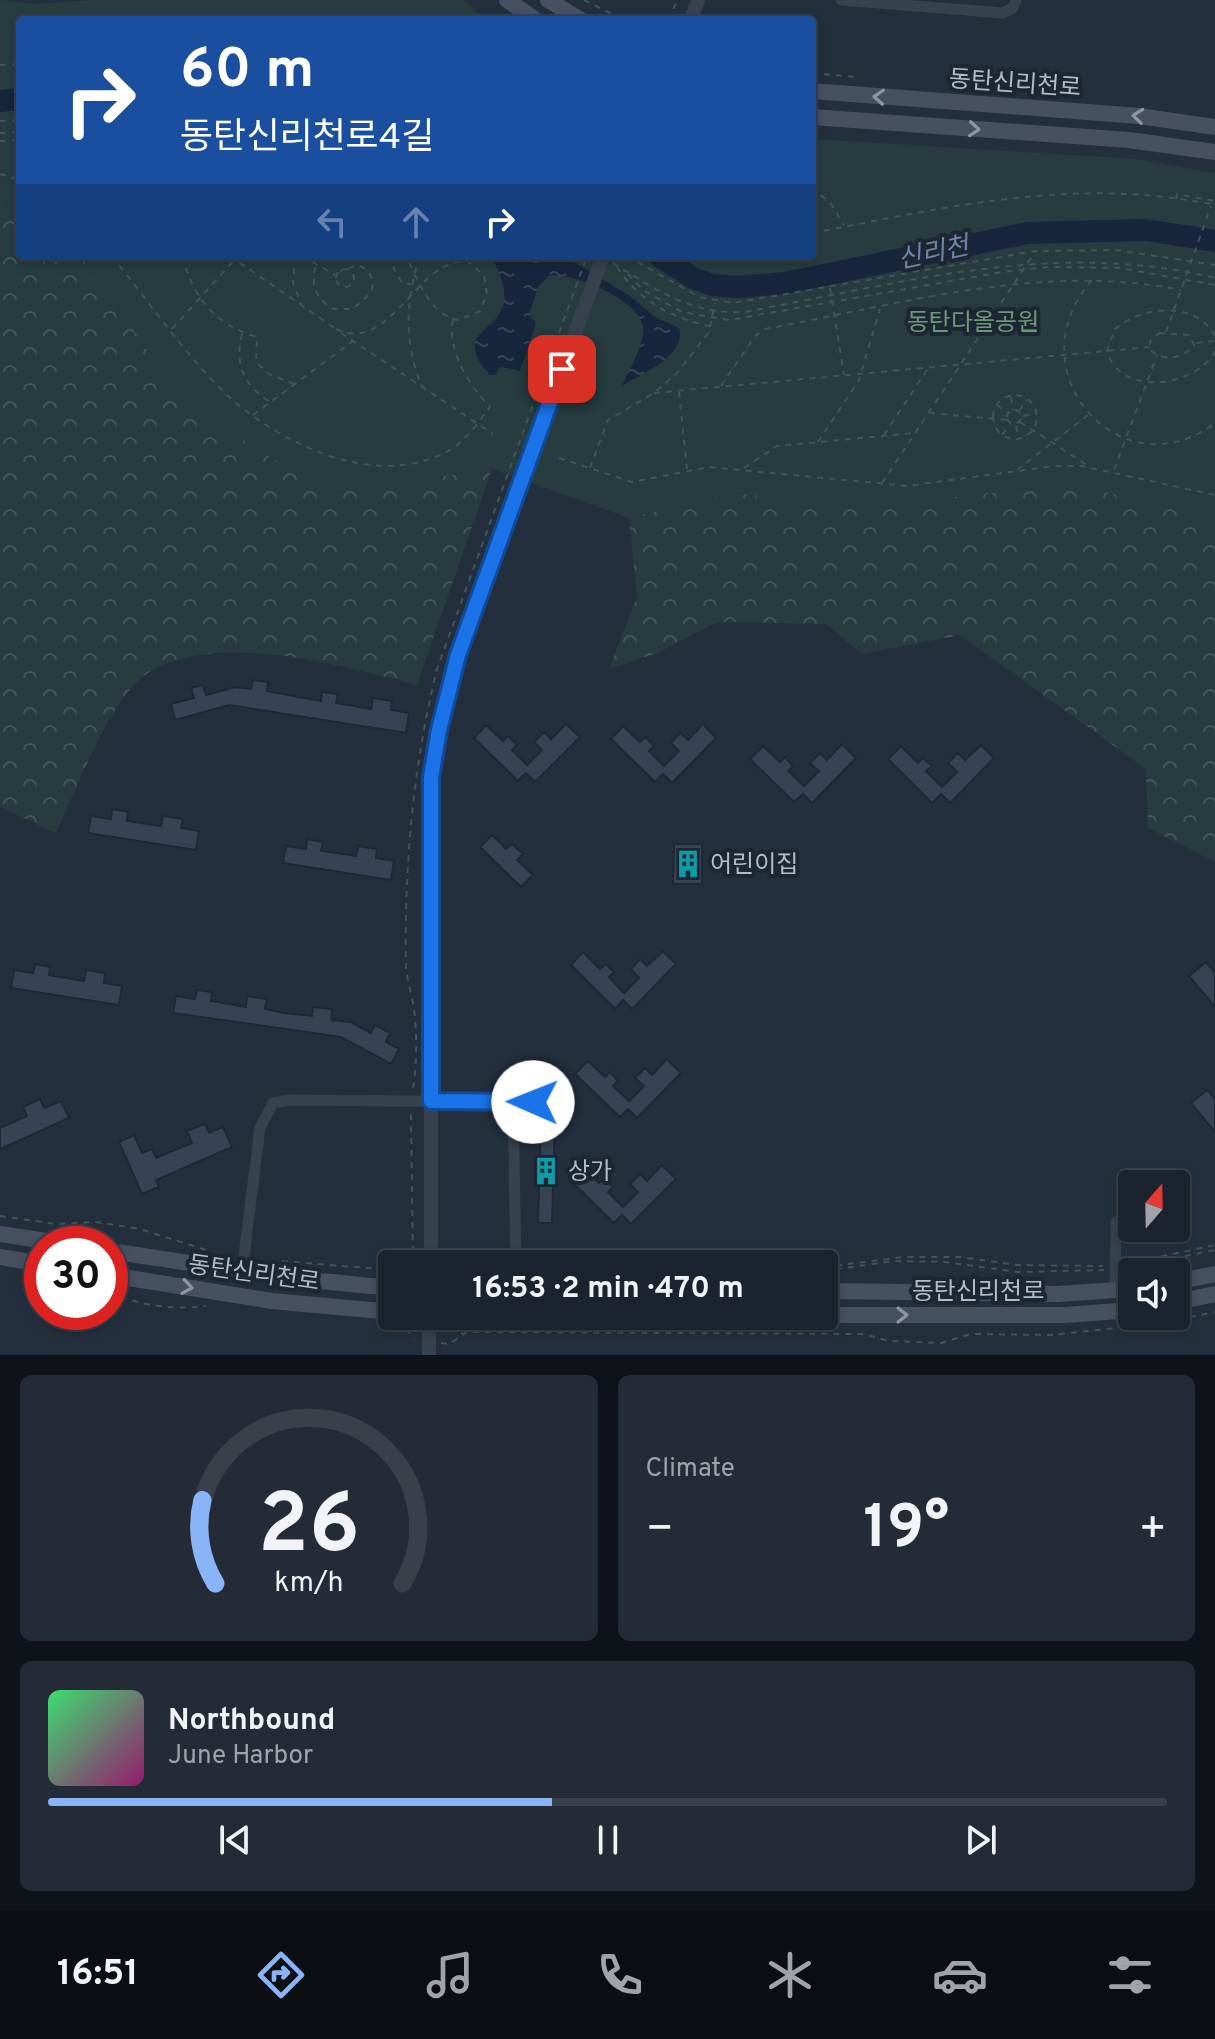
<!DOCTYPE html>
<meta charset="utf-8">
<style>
body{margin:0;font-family:Overpass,"Noto Sans KR",sans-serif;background:#242b36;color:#f1f3f6;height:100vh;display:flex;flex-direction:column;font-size:30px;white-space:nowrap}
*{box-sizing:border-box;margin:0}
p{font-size:26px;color:#a0a4aa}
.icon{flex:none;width:44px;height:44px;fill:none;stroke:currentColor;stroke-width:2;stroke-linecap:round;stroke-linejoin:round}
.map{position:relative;height:1355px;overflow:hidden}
.details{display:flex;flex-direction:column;gap:20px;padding:20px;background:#0f1319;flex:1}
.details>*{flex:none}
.top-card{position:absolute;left:16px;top:16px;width:800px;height:244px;border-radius:8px;box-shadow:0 4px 12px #0003,0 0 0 2px #39404a;background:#1a4fa0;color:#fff;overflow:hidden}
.needle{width:52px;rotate:20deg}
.tools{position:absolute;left:1118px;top:1170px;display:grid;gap:16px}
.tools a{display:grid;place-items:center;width:72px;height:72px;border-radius:8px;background:#1b232e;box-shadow:0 4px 12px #0003,0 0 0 2px #39404a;font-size:40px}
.speed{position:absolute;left:24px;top:1226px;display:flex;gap:16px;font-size:40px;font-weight:700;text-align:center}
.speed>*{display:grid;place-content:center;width:104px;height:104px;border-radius:50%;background:#1b232e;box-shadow:0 4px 12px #0003,0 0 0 2px #39404a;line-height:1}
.speed .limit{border:12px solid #d22;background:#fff;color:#111}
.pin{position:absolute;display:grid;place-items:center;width:68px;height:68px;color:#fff;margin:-34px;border-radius:16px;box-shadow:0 4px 12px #0006}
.me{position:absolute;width:88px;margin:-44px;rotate:271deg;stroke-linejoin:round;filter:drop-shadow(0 0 6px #0008)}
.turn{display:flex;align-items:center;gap:28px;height:168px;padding:0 32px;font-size:36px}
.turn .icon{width:104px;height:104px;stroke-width:2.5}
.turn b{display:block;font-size:56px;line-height:68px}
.lanes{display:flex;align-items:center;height:76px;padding:0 32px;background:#0003;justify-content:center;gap:40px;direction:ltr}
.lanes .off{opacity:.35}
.big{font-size:60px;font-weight:700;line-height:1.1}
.details .tile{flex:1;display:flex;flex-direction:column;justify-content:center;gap:12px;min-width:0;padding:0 28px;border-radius:12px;background:#242b36}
.details .dial{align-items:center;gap:0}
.dial svg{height:208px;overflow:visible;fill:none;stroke:#39404a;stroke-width:7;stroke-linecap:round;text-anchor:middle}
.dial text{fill:#f1f3f6;stroke:none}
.song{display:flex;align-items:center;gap:24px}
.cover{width:96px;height:96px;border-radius:12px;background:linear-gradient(135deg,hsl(140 70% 55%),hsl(320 70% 35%))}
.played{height:8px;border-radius:4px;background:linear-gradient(90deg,#8ab4f8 45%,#39404a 45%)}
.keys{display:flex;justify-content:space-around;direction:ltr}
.heat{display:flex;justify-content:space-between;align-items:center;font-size:44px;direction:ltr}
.details .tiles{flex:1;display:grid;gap:20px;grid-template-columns:1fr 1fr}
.tile:last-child{grid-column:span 2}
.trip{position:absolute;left:378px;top:1250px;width:460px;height:80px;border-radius:8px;background:#1b232e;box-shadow:0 4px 12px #0003,0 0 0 2px #39404a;font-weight:700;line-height:80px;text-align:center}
.tab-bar{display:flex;height:128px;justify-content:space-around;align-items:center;background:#0b0e12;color:#a0a4aa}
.tab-bar .icon{width:56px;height:56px}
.tab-bar .selected{color:#8ab4f8}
.tab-bar b{font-size:36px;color:#f1f3f6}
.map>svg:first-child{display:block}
.green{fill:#263c3f}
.forest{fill:url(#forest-crowns)}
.water{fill:url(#water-ripples)}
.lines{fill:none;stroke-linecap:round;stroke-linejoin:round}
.river{stroke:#17263c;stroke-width:22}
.building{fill:#364354;stroke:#1f2835;stroke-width:2}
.path{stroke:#3f5557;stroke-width:2;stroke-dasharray:6 6;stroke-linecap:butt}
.minor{stroke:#38414e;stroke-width:11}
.tertiary{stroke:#38414e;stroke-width:14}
.secondary{stroke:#465061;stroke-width:16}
.oneway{stroke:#8e96a5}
.route-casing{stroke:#114b97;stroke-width:20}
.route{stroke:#1a73e8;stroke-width:14}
.labels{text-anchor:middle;stroke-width:8;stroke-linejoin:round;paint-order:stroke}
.street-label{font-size:24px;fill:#b4bcc9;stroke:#1d2633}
.park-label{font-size:24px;fill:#6b9a76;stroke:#1d2633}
.poi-label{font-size:24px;fill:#b4bcc9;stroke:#1d2633;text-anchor:start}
.water-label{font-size:26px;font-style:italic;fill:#6d86a8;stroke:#1d2633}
</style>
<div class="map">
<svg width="1215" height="1355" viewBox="0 0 1215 1355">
<defs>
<pattern id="forest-crowns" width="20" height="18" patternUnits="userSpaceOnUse" patternTransform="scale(2)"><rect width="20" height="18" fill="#263c3f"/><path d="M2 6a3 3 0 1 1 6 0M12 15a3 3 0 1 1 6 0" fill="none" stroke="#435659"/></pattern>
<pattern id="water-ripples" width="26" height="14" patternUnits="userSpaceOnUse" patternTransform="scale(2)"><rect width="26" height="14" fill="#17263c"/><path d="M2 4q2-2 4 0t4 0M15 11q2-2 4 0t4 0" fill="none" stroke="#364457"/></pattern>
</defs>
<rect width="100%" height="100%" fill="#242f3e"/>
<!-- green -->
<path class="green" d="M0,0L36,4L94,0H463L486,20H20V208L0,203Z
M812,139L1136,159L1215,173V519L1105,492L1059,485L865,507L734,493L629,518L492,469L338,492L274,460L181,400L83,256H812Z"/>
<!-- forest -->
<path class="forest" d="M0,203L20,208V256H83L181,400L274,460L338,492L492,469L417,685C341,666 213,628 145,675C111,698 74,794 56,833L0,807Z
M1059,485L1105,492L1215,519V862L1148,828L1146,769L960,635L862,654L826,624L718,622L657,653L609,669L637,597L629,518L734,493L865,507Z"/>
<!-- water -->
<path class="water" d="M491,256H564L630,296L655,317L679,328C687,357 640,374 622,386C629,369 645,345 643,327C640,300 572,272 549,276L538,287L529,315L536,323L520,371L500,367L495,375H489C456,335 488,335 501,311C510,294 499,271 491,256Z"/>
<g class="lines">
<!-- river -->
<path class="river" d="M0,101L20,99
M659,256L693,278L712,285L737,287L785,283L1027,233L1146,230L1215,241"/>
</g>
<!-- building -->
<path class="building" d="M253,680L268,682L267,691L321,701L322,692L338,694L336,703L371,709L373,698L392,701L391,710L409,713L406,733L229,705L175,720L171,704L194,698L191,688L203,685L206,695L235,687L251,689Z
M566,724L580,737L535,782L526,773L518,781L474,738L486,725L503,741L508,736L517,745L512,750L527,765L542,750L534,742L544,732L551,739Z
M703,724L716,738L672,783L663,774L655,782L611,739L623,726L640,742L645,737L654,746L649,751L664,766L679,751L671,743L680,733L688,740Z
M842,744L856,758L812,803L803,794L794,802L750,759L763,746L780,762L785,757L793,766L788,771L804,786L819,771L810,763L820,753L827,760Z
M981,745L994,758L950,803L941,794L932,803L888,759L901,746L918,763L923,758L932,766L926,771L942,787L957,772L948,763L958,753L965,760Z
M112,809L128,812L127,821L161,826L163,816L183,819L181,828L199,831L196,850L88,833L91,816L111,819Z
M492,835L506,849L512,844L523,854L517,860L533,875L521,887L480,847Z
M307,839L323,842L321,851L356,856L358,846L377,849L376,858L394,861L391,880L283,863L286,846L306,849Z
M674,844H702V884H673Z
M663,951L676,964L632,1009L623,1000L615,1009L571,965L583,952L600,969L605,964L614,972L609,977L624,993L639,978L631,969L640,959L647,966Z
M1206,962L1215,973V1007L1189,976Z
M35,964L50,967L49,975L84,981L86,970L105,973L104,983L122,986L119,1005L11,988L14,970L33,973Z
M197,990L212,992L211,1001L246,1007L247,996L267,999L265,1009L284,1013L312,1016L313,1007L332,1009L331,1020L351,1022L371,1033L375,1025L390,1033L386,1042L399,1049L391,1064L341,1037L173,1013L176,996L195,999Z
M667,1059L681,1073L637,1118L628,1109L620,1117L575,1074L588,1061L605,1077L610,1072L618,1081L613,1086L629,1101L644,1086L635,1078L645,1068L652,1075Z
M1207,1090L1215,1099V1132L1191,1103Z
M40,1099L44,1108L61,1101L69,1118L0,1149V1128L27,1116L23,1107Z
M541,1119L555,1120L552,1223H538Z
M205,1124L209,1133L223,1127L232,1147L156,1180L159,1187L142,1194L119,1142L134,1135L142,1153L152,1149L156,1158L192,1143L187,1131Z
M662,1165L676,1179L631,1224L622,1215L614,1223L570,1180L583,1167L599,1183L604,1178L613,1187L608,1192L623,1207L638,1192L630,1184L640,1174L647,1181Z"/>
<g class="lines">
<!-- path -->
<path class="path" d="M584,0L624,20
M669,20L677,0
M0,65L20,64
M812,73L856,77
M0,121L20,120
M0,133L20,132
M0,141L20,140
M0,174L20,180
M812,187L831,204L844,225
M1176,199L1177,194L1215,201
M812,233C949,207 1075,176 1215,205
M112,256C149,302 183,352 225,393C280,445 381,493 453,448C468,438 479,421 490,407C469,385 447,352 453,319
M183,256C192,298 216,325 257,337L256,362L269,374L294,384
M230,256L336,329
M295,256L293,283L301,304
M302,256L335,275
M320,256C309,276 312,299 334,309H353L371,293C375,280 371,271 358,265L340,271
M387,256L402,283L411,284
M420,256C405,300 404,344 422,387
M627,256L699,297L733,303L1036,251L1116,250L1215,265
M613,263C656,290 692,315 744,312C904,283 1053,239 1215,278
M617,267C637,299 672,319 710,326
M336 278a9 9 0 1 1 18 0a9 9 0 1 1-18 0Z
M628,274L643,290L682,312L729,320L1002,272L1049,267L1120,268L1215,285
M1092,280C1012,371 1121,494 1215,423
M830,288L844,375
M172,329L238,256
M336,329C391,355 416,259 467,261L484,275L487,294L480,311L458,320C429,314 418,280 406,256
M1166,332L1211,206
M341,333L493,434
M1159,333L1189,335L1194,345C1183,359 1164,362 1150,350V341Z
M242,334C234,364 244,386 270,402
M1215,336C1196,300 1141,306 1115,329L1107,351C1120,398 1197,387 1215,351
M1196,343L1215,341
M721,386L755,336L765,329C902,304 1042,262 1181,290
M679,392L687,469
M654,393L1149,347
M993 417a22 22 0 1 1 44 0a22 22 0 1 1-44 0Z
M1011,397L1013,410
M997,405L1008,413
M1007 417a7 7 0 1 1 14 0a7 7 0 1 1-14 0Z
M1019,411L1027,400
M929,413L1007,420
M253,415L353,341
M1023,416L1036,413
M1020,422L1087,465
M1016,426L1019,439
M884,435L929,367
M1002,435L1010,425
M818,442L859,380L880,309
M559,458L632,482L709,467L907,486L1054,466H1082L1215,495
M590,468L608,420L654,393L677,373L709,332L715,303
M744,468L777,446L914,433
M1017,470L1088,415
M1114,470L1157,355
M882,483L1035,252
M413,1088C417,1065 417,1033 414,1009C412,995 407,981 406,967C404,868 413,765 437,669L587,256
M411,1114L413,1264
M0,1216L56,1224L96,1222L140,1229L206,1250
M282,1261L392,1270
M527,1264L602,1260L673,1264
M593,1264H659
M1126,1264L1215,1245
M824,1267L903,1257H960L1018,1265L1103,1266
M1126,1268L1215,1250
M824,1271L893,1261L945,1262L1018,1272L1104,1270
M110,1292C139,1306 174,1310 206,1306
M461,1316L462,1334
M395,1326L407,1329L414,1339
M441,1343L449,1344L467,1332L864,1334L889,1341L941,1343L971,1334L1051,1335L1154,1324L1215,1312"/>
<!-- minor -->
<path class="minor" d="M841,0L1003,13L1013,8L1016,0
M513,1102H533
M242,1271L260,1128L273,1103L288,1100L513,1102L516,1264
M1115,1290L1116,1222"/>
<!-- tertiary -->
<path class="tertiary" d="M691,20L698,0
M431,1264V777L458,655L603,256
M429,1316V1355"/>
<!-- secondary -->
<path class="secondary" d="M507,0L536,20
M548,0L581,20
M812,91L1139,116L1215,127
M812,117L1129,140L1215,152
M0,1234L66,1244
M110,1251L289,1278L392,1288
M0,1257L42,1264
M110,1275L272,1301L392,1312
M1176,1282L1215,1274
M824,1291L1058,1294L1132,1289
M1176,1302L1215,1294
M824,1315H1066L1132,1310"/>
</g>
<!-- one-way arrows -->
<defs><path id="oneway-chevron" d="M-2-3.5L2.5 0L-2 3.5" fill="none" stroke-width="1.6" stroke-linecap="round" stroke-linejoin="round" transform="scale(2)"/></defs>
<g class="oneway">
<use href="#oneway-chevron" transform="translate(879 97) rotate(-176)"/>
<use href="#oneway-chevron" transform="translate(1138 116) rotate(-174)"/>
<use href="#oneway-chevron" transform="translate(974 129) rotate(4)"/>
<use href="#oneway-chevron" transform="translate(187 1287) rotate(9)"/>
<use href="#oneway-chevron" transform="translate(902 1315)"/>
</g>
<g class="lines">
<defs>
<path id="route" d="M533,1102L431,1101V777L439,730L458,655L562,369"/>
</defs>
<!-- route casing -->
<use href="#route" class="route-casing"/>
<!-- route -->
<use href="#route" class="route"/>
</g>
<!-- icons -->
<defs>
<symbol id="building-bare" viewBox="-9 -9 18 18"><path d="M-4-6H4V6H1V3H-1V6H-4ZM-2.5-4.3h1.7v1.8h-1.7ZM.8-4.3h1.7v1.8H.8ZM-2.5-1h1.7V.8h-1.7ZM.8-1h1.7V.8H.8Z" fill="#0f9aa8" stroke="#1d2633" stroke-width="2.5" paint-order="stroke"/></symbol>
</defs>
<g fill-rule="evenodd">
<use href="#building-bare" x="668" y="844" width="40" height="40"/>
<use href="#building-bare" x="526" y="1151" width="40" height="40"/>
</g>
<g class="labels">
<!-- street labels -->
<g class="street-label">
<text transform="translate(1015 83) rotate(4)" y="8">동탄신리천로</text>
<text transform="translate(254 1273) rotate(8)" y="8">동탄신리천로</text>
<text x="978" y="1299">동탄신리천로</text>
</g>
<!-- park labels -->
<g class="park-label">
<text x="973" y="330">동탄다올공원</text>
</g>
<!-- poi labels -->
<g class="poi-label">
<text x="710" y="872">어린이집</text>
<text x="568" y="1179">상가</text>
</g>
<!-- water labels -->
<g class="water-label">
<text transform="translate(933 252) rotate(-12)" y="9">신리천</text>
</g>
</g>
</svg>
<div class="tools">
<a><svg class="needle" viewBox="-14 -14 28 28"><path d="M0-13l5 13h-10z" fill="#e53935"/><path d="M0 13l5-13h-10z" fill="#a0a4aa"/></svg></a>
<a><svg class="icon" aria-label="sound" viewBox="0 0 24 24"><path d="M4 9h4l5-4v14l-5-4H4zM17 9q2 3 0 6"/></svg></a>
</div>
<div class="speed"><div class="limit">30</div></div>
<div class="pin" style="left:562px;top:369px;background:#d93025"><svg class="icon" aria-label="arrive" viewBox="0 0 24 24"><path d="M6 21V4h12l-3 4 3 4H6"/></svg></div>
<svg class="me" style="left:533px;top:1102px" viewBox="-20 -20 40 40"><circle r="19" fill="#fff"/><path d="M0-13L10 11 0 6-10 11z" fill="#1a73e8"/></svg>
<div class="trip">16:53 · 2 min · 470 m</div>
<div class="top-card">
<div class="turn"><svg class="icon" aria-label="right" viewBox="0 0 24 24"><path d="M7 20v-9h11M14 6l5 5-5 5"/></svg><div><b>60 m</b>동탄신리천로4길</div></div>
<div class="lanes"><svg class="icon off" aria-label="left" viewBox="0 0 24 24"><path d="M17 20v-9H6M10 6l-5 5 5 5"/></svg><svg class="icon off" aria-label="ahead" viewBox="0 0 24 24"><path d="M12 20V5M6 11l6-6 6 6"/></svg><svg class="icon" aria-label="right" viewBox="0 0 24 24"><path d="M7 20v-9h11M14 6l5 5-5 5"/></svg></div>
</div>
</div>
<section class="details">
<div class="tiles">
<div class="tile dial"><svg viewBox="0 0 100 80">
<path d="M14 69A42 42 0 1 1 86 69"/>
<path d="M14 69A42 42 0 0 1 9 37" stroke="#8ab4f8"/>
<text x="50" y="56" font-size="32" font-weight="700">26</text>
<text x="50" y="72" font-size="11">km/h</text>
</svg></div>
<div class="tile"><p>Climate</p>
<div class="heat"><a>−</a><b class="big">19°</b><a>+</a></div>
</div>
<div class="tile">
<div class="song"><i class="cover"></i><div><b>Northbound</b><p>June Harbor</p></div></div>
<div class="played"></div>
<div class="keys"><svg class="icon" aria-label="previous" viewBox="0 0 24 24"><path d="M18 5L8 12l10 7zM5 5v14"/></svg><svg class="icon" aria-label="pause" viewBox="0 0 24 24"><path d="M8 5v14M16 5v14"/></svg><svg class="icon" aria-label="next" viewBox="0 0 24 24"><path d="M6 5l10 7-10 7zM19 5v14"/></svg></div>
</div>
</div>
</section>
<nav class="tab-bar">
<b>16:51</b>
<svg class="icon selected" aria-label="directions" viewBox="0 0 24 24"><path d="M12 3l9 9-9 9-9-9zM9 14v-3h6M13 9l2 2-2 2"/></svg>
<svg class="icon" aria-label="music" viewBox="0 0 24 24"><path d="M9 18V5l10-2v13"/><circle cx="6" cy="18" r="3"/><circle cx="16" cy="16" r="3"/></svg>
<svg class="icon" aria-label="phone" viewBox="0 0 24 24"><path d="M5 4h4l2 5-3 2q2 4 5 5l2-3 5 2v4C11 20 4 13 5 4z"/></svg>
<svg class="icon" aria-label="climate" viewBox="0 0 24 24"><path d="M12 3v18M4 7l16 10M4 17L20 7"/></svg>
<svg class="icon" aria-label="car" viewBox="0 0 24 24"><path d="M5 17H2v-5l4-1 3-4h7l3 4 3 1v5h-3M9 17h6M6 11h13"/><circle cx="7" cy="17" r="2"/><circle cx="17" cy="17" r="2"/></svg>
<svg class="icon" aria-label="filters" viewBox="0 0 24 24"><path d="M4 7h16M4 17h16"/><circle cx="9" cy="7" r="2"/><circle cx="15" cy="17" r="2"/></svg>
</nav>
